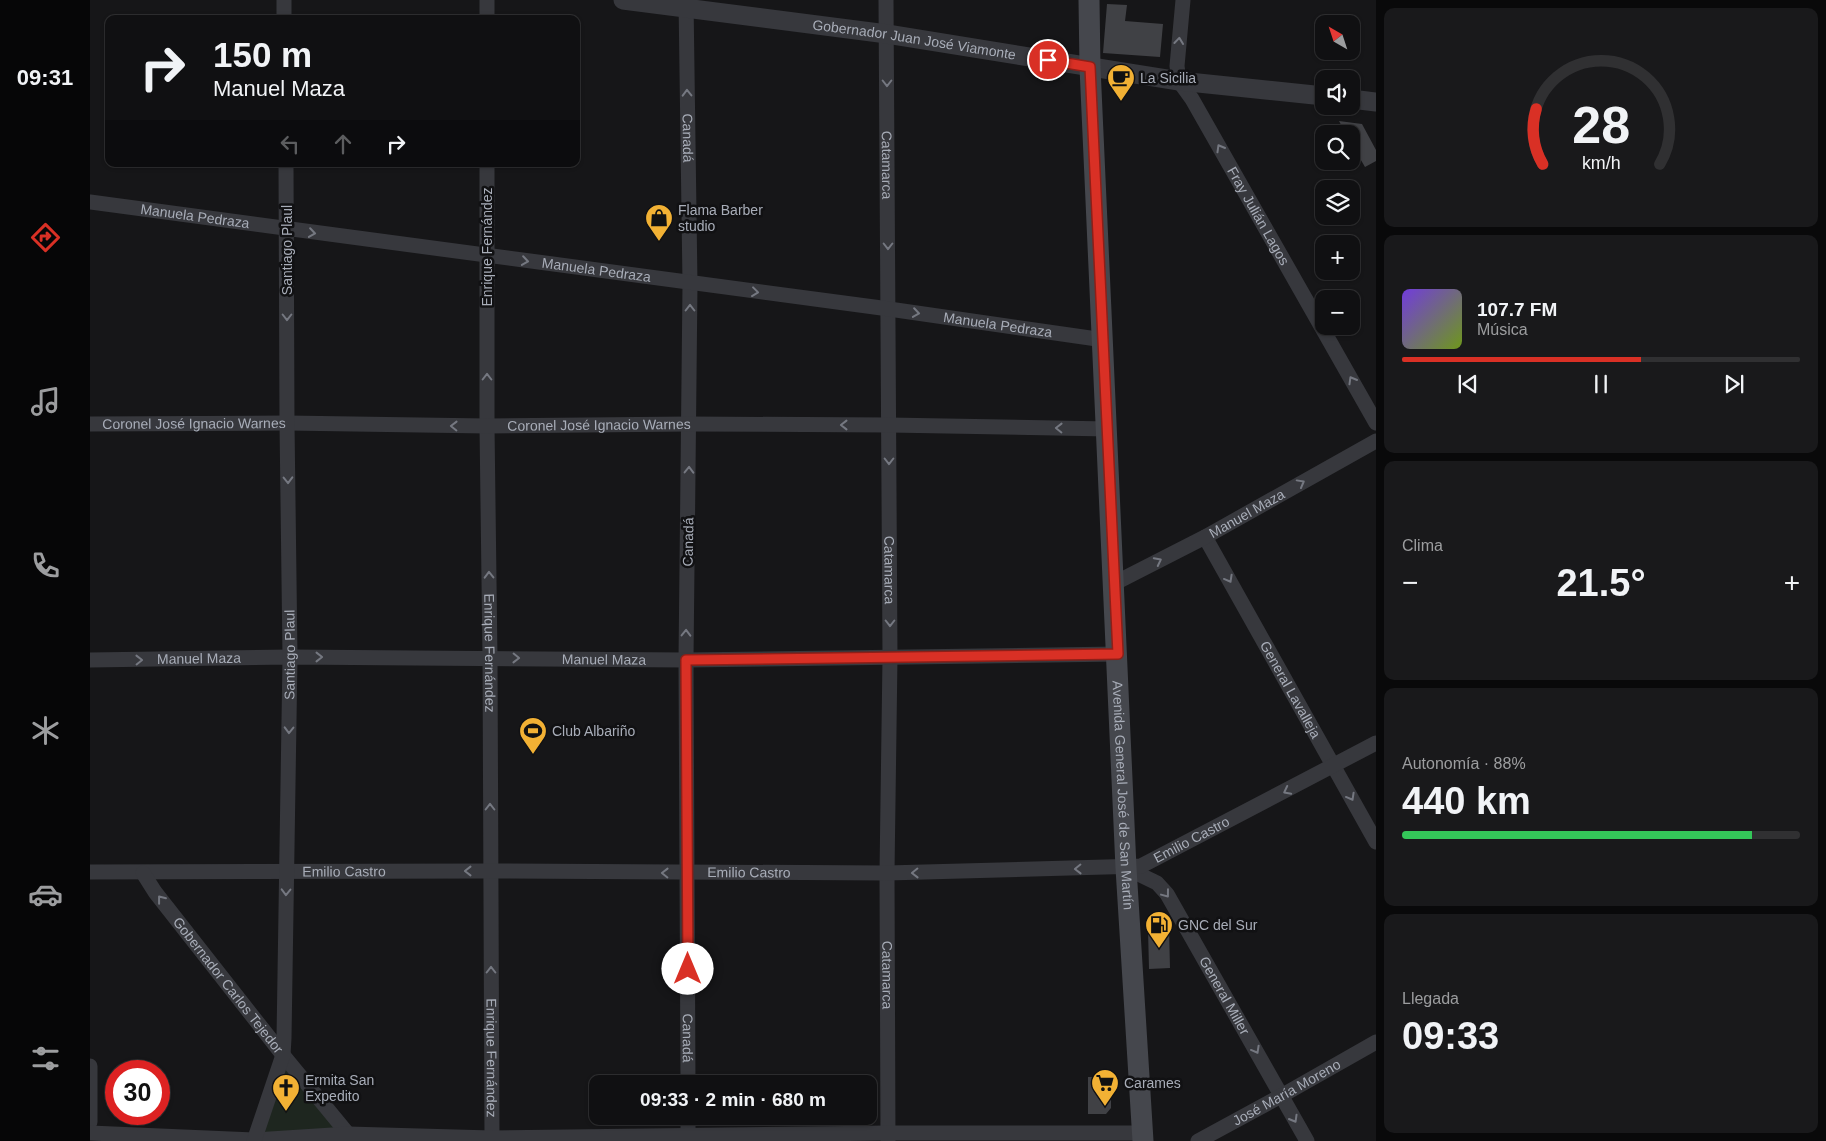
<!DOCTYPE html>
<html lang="es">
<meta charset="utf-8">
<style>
body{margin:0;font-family:Arial,sans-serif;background:#19191b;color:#f1f3f6;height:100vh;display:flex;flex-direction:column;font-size:19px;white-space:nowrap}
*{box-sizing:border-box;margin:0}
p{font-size:16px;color:#9c9d9f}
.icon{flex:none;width:28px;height:28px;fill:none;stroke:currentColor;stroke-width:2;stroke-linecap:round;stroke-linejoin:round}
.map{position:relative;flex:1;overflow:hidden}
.panel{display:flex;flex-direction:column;gap:8px;padding:8px;background:#09090a;width:450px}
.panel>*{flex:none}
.guide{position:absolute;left:15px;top:15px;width:475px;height:152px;border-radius:10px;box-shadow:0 1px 4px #0004,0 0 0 1px #303032;background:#101012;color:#f1f3f6;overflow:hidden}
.needle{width:32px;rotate:321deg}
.buttons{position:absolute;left:1225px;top:15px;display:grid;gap:10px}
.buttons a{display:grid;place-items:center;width:45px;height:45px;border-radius:10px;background:#101012;box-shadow:0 1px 4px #0004,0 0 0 1px #303032;font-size:25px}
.speed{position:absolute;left:15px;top:1060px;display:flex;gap:10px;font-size:25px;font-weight:700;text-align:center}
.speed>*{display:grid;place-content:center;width:65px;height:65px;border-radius:50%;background:#101012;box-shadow:0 1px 4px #0004,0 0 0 1px #303032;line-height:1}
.speed .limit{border:8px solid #d22;background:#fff;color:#111}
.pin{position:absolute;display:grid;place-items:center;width:42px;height:42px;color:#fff;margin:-21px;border:2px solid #fff;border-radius:50%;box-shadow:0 1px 5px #0007}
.me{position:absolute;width:55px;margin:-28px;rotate:0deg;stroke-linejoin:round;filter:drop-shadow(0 0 4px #0008)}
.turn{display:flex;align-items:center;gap:18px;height:105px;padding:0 25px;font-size:22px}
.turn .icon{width:65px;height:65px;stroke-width:2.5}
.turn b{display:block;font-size:35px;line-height:42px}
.lanes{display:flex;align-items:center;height:48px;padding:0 25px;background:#0003;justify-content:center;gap:25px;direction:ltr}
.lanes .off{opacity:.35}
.big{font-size:38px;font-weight:700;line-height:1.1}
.panel .card{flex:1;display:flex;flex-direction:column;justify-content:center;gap:8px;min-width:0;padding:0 18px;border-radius:10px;background:#19191b}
.panel .dial{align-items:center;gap:0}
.dial svg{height:130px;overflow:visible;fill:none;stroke:#303032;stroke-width:7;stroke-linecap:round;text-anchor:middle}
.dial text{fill:#f1f3f6;stroke:none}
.song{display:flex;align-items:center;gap:15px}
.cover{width:60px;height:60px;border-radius:8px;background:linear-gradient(135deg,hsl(260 70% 55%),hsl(80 70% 35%))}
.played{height:5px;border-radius:2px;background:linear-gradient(90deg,#d93025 60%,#303032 60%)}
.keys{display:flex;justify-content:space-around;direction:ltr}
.heat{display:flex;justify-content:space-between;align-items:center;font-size:28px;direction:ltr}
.charge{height:8px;border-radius:4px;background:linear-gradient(90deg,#34c759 88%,#303032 0)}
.trip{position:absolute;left:499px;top:1075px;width:288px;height:50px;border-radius:10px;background:#101012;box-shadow:0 1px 4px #0004,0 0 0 1px #303032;font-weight:700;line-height:50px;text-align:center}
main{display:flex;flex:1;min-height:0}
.menu{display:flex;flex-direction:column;width:90px;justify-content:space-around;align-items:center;background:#060607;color:#9c9d9f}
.menu .icon{width:35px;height:35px}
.menu .selected{color:#d93025}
.menu b{font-size:22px;color:#f1f3f6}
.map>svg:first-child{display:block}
.green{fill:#1e261f}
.building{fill:#404145}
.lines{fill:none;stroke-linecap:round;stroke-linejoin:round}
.minor{stroke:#37383d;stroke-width:15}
.tertiary{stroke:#37383d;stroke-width:19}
.secondary{stroke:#45474d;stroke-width:21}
.oneway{stroke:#757881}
.route-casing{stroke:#8d1f18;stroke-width:12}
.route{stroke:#d93025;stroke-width:9}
.labels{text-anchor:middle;stroke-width:5;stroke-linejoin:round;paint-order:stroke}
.street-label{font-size:14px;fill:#a8adb8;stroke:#111113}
.poi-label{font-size:14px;fill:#a8adb8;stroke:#111113;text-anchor:start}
</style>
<main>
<nav class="menu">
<b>09:31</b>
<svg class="icon selected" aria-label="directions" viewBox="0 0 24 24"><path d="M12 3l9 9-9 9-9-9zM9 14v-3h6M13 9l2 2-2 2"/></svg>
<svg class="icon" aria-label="music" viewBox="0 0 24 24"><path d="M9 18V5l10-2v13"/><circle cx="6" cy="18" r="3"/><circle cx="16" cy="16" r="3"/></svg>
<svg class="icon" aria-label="phone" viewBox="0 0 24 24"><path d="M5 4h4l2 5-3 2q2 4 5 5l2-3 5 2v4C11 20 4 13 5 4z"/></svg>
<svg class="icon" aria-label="climate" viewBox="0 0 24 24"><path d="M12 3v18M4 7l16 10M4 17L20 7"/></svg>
<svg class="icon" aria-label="car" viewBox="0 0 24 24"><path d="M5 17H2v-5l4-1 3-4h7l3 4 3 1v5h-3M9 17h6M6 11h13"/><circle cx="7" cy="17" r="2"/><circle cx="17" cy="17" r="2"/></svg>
<svg class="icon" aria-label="filters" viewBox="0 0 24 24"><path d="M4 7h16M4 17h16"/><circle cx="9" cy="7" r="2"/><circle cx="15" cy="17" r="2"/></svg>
</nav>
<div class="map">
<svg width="1286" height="1141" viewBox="0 0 1286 1141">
<rect width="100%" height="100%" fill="#161618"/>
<!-- green -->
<path class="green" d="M193,1055L258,1134L164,1140Z"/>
<!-- building -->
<path class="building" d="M1017,4L1037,5L1035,21L1073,24L1070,57L1013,53Z
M1249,121L1272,124L1286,150V161L1275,167L1261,143V134H1256Z
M1079,928L1080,968L1059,969L1058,929Z
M998,1077H1021V1108L1016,1114H998Z"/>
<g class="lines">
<!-- minor -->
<g class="minor">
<path d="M194,0V19"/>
<path d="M397,0V19"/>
<path id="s1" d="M596,0L600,284L596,660L598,1084"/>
<path id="s2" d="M796,0L800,657L797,873L798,1141"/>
<path id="s3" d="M1093,0L1087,66L1089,81L1102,99L1286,423"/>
<path id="s4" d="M397,164V426L400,658L402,1141"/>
<path id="s5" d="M0,202L799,309L1014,340"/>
<path id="s6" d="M0,424L197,423L397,426L599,424L799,425L1018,429"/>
<path id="s7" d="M1115,537L1286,842"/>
<path id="s8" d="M1025,583L1115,537L1286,441"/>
<path id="s9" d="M0,660L200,657L596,660L1028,654"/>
<path id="s10" d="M1036,868L1067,883L1077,894L1217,1141"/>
<path id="s11" d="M0,872L400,871L797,873L1051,866L1286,743"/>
<path id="s12" d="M53,873L65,892L193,1055L258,1134L264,1138"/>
<path d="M0,1066V1122"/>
<path d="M598,1116V1141"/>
<path d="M0,1133L164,1140L258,1134L402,1138L798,1133H1052"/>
<path id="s13" d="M164,1141L193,1055L194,1038L200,657L197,423L196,164"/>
<path id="s14" d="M1108,1141L1191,1096L1286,1042"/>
</g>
<!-- tertiary -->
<g class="tertiary">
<path id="s15" d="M533,0L797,34L1089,81L1234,96"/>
<path d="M1261,99L1286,102"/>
</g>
<!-- secondary -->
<path class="secondary" id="s16" d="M999,0L1000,67L1036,868L1053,1141"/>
</g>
<!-- one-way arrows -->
<defs><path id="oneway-chevron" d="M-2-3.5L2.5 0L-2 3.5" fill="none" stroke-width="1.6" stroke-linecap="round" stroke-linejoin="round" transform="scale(1.25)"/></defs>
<g class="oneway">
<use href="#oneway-chevron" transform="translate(1089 41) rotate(-84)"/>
<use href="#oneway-chevron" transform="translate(797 83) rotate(90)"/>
<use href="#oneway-chevron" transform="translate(597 93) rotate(-91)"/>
<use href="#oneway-chevron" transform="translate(1130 148) rotate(-120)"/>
<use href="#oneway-chevron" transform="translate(222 233) rotate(8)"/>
<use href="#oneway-chevron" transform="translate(798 246) rotate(90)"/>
<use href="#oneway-chevron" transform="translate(435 261) rotate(8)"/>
<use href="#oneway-chevron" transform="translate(665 292) rotate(7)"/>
<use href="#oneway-chevron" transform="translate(600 308) rotate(-90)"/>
<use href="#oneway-chevron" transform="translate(826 313) rotate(8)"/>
<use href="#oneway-chevron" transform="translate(197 317) rotate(90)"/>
<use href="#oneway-chevron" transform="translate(397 377) rotate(-90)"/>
<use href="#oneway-chevron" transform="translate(1262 380) rotate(-120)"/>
<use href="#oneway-chevron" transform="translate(754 425) rotate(-180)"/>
<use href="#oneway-chevron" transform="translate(364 426) rotate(-179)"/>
<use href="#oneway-chevron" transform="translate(969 428) rotate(-179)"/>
<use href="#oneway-chevron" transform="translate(799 461) rotate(90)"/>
<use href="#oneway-chevron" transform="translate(599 470) rotate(-89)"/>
<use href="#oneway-chevron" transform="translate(198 480) rotate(89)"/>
<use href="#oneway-chevron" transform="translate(1211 483) rotate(-29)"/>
<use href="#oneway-chevron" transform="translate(1068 561) rotate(-27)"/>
<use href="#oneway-chevron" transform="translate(399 575) rotate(-91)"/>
<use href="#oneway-chevron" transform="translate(1139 579) rotate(61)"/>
<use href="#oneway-chevron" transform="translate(800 623) rotate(90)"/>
<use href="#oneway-chevron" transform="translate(596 633) rotate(-89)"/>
<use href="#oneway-chevron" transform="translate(229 657)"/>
<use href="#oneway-chevron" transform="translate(426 658) rotate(1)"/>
<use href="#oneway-chevron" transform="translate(49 660) rotate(-1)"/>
<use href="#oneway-chevron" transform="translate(199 730) rotate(91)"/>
<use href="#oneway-chevron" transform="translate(1197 791) rotate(153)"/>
<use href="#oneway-chevron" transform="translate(1261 797) rotate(61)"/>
<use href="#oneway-chevron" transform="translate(400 807) rotate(-90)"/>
<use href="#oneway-chevron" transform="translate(988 869) rotate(179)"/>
<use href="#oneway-chevron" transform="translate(378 871) rotate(180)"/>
<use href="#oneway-chevron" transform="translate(575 873) rotate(-179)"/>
<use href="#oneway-chevron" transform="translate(825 873) rotate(179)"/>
<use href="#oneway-chevron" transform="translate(196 892) rotate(91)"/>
<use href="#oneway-chevron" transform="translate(1076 894) rotate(53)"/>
<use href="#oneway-chevron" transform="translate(71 899) rotate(-128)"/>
<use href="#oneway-chevron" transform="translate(401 970) rotate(-90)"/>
<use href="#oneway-chevron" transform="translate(1166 1050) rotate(61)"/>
<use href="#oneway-chevron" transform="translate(1204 1119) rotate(60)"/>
</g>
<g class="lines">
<defs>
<path id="route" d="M598,969L596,660L1028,654L1000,67L958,60"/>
</defs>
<!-- route casing -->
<use href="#route" class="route-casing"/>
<!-- route -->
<use href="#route" class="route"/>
</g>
<!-- icons -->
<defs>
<symbol id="cafe-pin" viewBox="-11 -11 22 30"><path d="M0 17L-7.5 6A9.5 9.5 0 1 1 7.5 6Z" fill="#f2b134" stroke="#111113"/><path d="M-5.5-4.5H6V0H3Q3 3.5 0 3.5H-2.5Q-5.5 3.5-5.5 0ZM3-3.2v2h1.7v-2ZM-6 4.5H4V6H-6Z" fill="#111"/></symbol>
<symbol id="shop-pin" viewBox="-11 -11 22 30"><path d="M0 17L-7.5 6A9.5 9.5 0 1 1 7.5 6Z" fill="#f2b134" stroke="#111113"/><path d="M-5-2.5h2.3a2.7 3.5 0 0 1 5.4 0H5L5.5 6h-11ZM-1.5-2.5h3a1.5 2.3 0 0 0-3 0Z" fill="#111"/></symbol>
<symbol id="stadium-pin" viewBox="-11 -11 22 30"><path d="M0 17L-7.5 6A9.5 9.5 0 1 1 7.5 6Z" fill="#f2b134" stroke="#111113"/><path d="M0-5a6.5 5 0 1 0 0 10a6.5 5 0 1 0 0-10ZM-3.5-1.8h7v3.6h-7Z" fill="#111"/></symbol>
<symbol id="fuel-pin" viewBox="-11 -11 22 30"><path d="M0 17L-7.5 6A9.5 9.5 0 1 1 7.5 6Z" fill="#f2b134" stroke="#111113"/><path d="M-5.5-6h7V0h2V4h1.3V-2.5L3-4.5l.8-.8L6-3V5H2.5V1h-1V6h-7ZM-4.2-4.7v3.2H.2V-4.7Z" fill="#111"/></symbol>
<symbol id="supermarket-pin" viewBox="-11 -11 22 30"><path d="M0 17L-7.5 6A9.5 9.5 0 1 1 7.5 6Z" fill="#f2b134" stroke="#111113"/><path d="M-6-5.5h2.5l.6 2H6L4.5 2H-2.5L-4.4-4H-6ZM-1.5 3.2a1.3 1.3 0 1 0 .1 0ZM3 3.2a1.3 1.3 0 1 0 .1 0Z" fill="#111"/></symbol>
<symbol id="church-pin" viewBox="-11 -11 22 30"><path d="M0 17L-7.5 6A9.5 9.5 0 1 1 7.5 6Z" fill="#f2b134" stroke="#111113"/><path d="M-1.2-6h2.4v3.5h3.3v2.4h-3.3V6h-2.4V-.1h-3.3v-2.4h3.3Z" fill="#111"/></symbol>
</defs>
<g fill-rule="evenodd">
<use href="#cafe-pin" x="1015" y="62" width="32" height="43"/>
<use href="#shop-pin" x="553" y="202" width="32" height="43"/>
<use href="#stadium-pin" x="427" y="715" width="32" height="43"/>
<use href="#fuel-pin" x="1053" y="909" width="32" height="43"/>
<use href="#supermarket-pin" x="999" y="1067" width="32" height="43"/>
<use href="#church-pin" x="180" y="1072" width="32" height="43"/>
</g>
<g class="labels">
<!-- street labels -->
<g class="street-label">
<text dy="5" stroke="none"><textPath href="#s15" startOffset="294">Gobernador Juan José Viamonte</textPath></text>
<text dy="5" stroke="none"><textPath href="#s1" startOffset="138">Canadá</textPath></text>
<text dy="5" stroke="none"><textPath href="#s2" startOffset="165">Catamarca</textPath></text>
<text dy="5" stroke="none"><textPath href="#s3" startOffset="238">Fray Julián Lagos</textPath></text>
<text dy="5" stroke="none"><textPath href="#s5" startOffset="106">Manuela Pedraza</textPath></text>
<text transform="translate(397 247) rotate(-90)" y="5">Enrique Fernández</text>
<text transform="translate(197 250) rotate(-90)" y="5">Santiago Plaul</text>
<text dy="5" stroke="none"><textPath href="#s5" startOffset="511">Manuela Pedraza</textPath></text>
<text dy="5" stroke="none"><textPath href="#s5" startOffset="916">Manuela Pedraza</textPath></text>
<text dy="5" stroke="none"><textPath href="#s6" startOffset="104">Coronel José Ignacio Warnes</textPath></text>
<text dy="5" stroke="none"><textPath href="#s6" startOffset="509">Coronel José Ignacio Warnes</textPath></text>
<text dy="5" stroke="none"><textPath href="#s8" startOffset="149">Manuel Maza</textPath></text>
<text transform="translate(598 542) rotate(-89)" y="5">Canadá</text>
<text dy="5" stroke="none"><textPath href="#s2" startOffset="570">Catamarca</textPath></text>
<text dy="5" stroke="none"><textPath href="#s4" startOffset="489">Enrique Fernández</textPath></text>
<text dy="5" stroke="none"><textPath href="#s13" startOffset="491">Santiago Plaul</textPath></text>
<text dy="5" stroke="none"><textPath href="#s9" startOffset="109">Manuel Maza</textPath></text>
<text dy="5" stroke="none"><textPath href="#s9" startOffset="514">Manuel Maza</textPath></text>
<text dy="5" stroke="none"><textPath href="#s7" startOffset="175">General Lavalleja</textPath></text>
<text dy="5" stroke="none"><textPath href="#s16" startOffset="796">Avenida General José de San Martín</textPath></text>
<text dy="5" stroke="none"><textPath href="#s11" startOffset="1108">Emilio Castro</textPath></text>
<text dy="5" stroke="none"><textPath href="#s11" startOffset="254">Emilio Castro</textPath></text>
<text dy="5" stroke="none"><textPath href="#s11" startOffset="659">Emilio Castro</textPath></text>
<text dy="5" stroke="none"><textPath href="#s2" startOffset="975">Catamarca</textPath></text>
<text dy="5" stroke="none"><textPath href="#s12" startOffset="141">Gobernador Carlos Tejedor</textPath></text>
<text dy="5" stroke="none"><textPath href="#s10" startOffset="166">General Miller</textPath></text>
<text dy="5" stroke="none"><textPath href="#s1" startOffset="1038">Canadá</textPath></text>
<text dy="5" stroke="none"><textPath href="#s4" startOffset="894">Enrique Fernández</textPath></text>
<text dy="5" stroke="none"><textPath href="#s14" startOffset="101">José María Moreno</textPath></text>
</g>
<!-- poi labels -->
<g class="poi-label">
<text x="1050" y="83">La Sicilia</text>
<text x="588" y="215">Flama Barber<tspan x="588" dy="16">studio</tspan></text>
<text x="462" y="736">Club Albariño</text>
<text x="1088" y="930">GNC del Sur</text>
<text x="215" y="1085">Ermita San<tspan x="215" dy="16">Expedito</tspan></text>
<text x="1034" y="1088">Carames</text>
</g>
</g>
</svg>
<div class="buttons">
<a><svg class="needle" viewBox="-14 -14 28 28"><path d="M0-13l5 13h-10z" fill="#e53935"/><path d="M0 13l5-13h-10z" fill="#9c9d9f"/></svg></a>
<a><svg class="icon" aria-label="sound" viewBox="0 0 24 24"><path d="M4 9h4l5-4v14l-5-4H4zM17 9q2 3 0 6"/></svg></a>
<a><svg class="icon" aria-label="search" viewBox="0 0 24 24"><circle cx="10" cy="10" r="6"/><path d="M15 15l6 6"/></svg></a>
<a><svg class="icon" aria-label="layers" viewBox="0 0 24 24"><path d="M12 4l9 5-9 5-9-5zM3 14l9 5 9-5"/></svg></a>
<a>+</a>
<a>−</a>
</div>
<div class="speed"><div class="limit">30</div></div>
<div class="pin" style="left:958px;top:60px;background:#d93025"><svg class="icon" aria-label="arrive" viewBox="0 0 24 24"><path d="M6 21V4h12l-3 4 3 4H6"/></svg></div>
<svg class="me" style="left:598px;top:969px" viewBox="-20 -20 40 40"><circle r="19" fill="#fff"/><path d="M0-13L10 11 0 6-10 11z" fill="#d93025"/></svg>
<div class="trip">09:33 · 2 min · 680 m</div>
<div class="guide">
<div class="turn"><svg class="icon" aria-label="right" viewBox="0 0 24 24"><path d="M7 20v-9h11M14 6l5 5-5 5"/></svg><div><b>150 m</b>Manuel Maza</div></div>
<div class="lanes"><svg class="icon off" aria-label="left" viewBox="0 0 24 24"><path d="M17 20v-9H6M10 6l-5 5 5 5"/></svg><svg class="icon off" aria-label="ahead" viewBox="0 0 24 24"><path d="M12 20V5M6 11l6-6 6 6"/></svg><svg class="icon" aria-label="right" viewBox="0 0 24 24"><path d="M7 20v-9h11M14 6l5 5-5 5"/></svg></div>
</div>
</div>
<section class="panel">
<div class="card dial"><svg viewBox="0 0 100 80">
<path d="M14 69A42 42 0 1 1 86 69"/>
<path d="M14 69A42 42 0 0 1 10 35" stroke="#d93025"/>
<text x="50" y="56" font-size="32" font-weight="700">28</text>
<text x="50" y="72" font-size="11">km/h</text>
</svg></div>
<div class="card">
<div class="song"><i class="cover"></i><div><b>107.7 FM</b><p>Música</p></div></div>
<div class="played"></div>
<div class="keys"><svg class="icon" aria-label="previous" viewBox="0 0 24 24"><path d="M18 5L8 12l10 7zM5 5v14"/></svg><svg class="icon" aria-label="pause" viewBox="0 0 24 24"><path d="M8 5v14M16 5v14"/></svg><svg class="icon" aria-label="next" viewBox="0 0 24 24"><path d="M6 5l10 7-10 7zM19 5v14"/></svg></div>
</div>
<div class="card"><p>Clima</p>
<div class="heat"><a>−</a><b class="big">21.5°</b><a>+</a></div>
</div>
<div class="card"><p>Autonomía · 88%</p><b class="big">440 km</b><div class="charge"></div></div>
<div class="card"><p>Llegada</p><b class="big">09:33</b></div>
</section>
</main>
